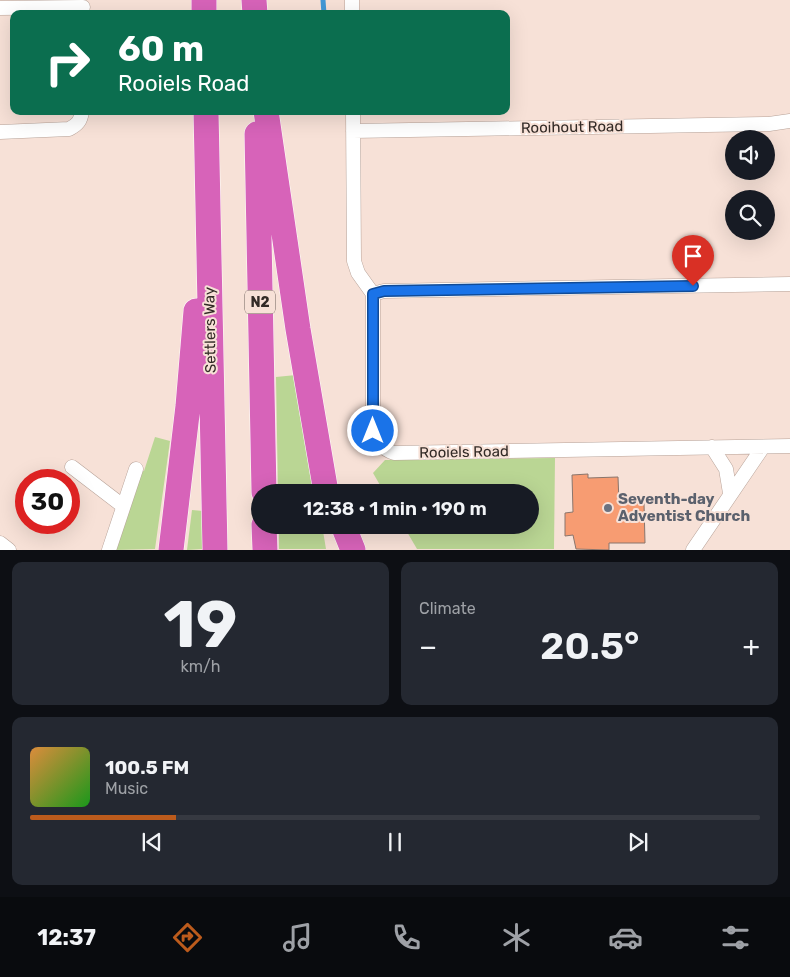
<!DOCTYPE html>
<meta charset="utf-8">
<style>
body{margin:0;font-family:Rubik,sans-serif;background:#242831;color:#f1f3f6;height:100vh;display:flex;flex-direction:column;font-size:19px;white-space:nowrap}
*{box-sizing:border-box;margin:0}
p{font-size:16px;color:#9ea1a6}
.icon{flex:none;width:28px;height:28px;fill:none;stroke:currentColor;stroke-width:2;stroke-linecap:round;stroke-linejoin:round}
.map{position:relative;height:550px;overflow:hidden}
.drawer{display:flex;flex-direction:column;gap:12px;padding:12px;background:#0d0f14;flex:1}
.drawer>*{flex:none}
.hud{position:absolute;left:10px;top:10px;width:500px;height:105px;border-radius:10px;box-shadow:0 5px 20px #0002;background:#0b6e4f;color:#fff;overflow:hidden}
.tools{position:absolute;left:725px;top:130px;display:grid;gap:10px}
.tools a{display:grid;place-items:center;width:50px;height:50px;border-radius:50%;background:#171b24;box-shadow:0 5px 20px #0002;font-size:25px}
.speed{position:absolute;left:15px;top:469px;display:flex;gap:10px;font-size:25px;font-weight:700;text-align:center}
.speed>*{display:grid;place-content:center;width:65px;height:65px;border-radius:50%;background:#171b24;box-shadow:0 5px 20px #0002;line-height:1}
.speed .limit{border:8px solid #d22;background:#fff;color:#111}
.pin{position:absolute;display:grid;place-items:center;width:42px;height:42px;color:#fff;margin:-51px -21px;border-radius:50% 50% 50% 0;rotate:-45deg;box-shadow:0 0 5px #0007}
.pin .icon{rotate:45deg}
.me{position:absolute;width:55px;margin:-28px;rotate:0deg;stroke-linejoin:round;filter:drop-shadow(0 0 4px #0008)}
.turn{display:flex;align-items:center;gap:18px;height:105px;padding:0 25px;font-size:22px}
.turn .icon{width:65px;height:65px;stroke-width:2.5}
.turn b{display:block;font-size:35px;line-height:42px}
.big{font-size:38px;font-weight:600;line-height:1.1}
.drawer .tile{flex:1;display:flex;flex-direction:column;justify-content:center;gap:8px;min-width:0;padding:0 18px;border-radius:10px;background:#242831}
.drawer .dial{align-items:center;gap:0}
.dial b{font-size:65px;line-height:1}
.song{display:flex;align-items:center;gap:15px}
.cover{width:60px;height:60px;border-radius:8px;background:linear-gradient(135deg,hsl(30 70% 55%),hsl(120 70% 35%))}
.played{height:5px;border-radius:2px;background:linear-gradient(90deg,#bc5b1c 20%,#363941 20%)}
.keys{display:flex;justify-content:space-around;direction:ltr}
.heat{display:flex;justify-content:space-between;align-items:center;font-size:28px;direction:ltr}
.drawer .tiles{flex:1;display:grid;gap:12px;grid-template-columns:1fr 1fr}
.tile:last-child{grid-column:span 2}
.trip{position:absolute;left:251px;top:484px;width:288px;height:50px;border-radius:25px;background:#171b24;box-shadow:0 5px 20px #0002;font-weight:600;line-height:50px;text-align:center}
.menu{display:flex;height:80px;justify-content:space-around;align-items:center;background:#090b0e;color:#9ea1a6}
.menu .icon{width:35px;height:35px}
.menu .active{color:#bc5b1c}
.menu b{font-size:22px;color:#f1f3f6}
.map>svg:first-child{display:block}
.green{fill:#bad694}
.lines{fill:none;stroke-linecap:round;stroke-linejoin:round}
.stream{stroke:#4298d6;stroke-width:5}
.building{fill:#f79c72;stroke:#89756c}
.minor-casing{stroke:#b7a298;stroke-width:15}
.motorway-casing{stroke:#fff;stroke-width:26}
.minor{stroke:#fff;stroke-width:14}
.motorway{stroke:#d763b9;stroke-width:25}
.route-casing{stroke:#114b97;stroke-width:12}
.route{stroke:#1a73e8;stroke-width:9}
.worship-dot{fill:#6b7280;stroke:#f7e1d7;stroke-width:2}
.labels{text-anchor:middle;stroke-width:4;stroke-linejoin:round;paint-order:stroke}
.shield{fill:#f7e1d7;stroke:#6d615b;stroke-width:1}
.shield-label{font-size:14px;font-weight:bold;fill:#322a26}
.street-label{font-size:15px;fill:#322a26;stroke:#f7e1d7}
.worship-label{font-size:15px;font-weight:bold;fill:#5b616d;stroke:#f7e1d7;text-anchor:start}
</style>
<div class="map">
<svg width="790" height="550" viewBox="0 0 790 550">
<rect width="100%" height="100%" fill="#f7e1d7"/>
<!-- green -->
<path class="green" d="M296,375L316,492H278L276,377Z
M155,437L170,441L155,549L115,550L139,470L144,471Z
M555,458L554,549H417L403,525H530V492H384L373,473L385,460Z
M192,510L203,511V549L187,550Z
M279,525H322L326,549H279Z"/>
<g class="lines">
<!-- stream -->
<path class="stream" d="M323,0L324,14"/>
</g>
<!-- building -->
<path class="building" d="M588,474V478L618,477L619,503H644L645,543H609V550L576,549L573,535L565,536V513L573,512L572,475Z"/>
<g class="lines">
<defs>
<path id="minor" d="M352,0V14
M0,8L83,7
M353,111L354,261L358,273L373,294
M353,131L769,124L790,121
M0,132L69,129C77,125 81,121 82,111
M373,294V431C377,443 383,449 394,453L790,446
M373,294L384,291L790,284
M712,447L726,469L730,493
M72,467L123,506
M0,543L9,550
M109,550L136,469
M693,550L763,447"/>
<path id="motorway" d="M204,0V14
M254,0L255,14
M206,111L215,550
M266,111L298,329L326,492
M257,134L264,492
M264,525L265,550
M343,525L353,550
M171,550L188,406L196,311"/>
</defs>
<!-- minor casing -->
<use href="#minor" class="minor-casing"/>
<!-- motorway casing -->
<use href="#motorway" class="motorway-casing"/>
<!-- minor -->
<use href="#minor" class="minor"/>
<!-- motorway -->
<use href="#motorway" class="motorway"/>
</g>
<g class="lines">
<defs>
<path id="route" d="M373,431V294L384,291L693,286"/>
</defs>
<!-- route casing -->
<use href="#route" class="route-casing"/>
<!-- route -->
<use href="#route" class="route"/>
</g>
<!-- markers -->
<circle class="worship-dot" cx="608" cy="508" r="5"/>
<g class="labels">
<!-- shield labels -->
<rect class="shield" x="245" y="290.5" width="30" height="23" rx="4"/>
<g class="shield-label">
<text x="260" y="307">N2</text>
</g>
<!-- street labels -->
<g class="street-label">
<text transform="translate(572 127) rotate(-1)" y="5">Rooihout Road</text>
<text transform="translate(210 330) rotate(-91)" y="5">Settlers Way</text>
<text transform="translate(464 452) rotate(-1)" y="5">Rooiels Road</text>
</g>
<!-- worship labels -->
<g class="worship-label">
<text x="618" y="504">Seventh-day<tspan x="618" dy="17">Adventist Church</tspan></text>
</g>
</g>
</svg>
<div class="tools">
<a><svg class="icon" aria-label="sound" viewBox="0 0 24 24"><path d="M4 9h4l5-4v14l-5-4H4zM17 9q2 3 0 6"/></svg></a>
<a><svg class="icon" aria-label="search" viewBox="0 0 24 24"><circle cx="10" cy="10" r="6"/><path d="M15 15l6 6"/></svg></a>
</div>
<div class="speed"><div class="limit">30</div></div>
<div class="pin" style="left:693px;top:286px;background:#d93025"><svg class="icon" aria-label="arrive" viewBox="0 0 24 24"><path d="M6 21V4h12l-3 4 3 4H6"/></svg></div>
<svg class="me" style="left:373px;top:431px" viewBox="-20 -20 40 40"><circle r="17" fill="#1a73e8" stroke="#fff" stroke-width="3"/><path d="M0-11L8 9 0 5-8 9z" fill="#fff"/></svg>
<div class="trip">12:38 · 1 min · 190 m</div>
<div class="hud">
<div class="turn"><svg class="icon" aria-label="right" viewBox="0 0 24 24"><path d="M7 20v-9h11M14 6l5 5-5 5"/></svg><div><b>60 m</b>Rooiels Road</div></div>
</div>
</div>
<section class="drawer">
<div class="tiles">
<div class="tile dial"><b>19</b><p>km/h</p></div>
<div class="tile"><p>Climate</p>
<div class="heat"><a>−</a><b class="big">20.5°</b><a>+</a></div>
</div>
<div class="tile">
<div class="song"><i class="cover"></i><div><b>100.5 FM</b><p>Music</p></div></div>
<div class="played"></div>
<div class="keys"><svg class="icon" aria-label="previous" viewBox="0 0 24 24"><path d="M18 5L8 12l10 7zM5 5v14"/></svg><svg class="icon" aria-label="pause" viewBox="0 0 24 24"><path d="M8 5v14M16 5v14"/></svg><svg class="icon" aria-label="next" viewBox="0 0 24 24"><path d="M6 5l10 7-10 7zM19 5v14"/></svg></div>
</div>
</div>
</section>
<nav class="menu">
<b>12:37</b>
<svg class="icon active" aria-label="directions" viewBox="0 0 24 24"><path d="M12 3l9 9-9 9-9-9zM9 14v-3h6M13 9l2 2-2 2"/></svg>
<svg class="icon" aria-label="music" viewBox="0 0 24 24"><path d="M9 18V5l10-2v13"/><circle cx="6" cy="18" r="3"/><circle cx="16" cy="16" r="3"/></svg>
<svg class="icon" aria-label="phone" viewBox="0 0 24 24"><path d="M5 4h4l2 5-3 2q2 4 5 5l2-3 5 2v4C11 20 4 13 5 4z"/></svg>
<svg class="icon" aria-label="climate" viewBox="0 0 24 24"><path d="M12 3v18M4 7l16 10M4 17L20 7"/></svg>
<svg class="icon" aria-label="car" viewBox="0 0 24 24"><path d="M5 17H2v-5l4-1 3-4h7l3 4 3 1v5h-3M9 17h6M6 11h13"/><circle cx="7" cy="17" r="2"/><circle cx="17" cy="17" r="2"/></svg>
<svg class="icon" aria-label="filters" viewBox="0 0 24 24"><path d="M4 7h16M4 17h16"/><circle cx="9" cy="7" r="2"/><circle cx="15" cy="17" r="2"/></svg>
</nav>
